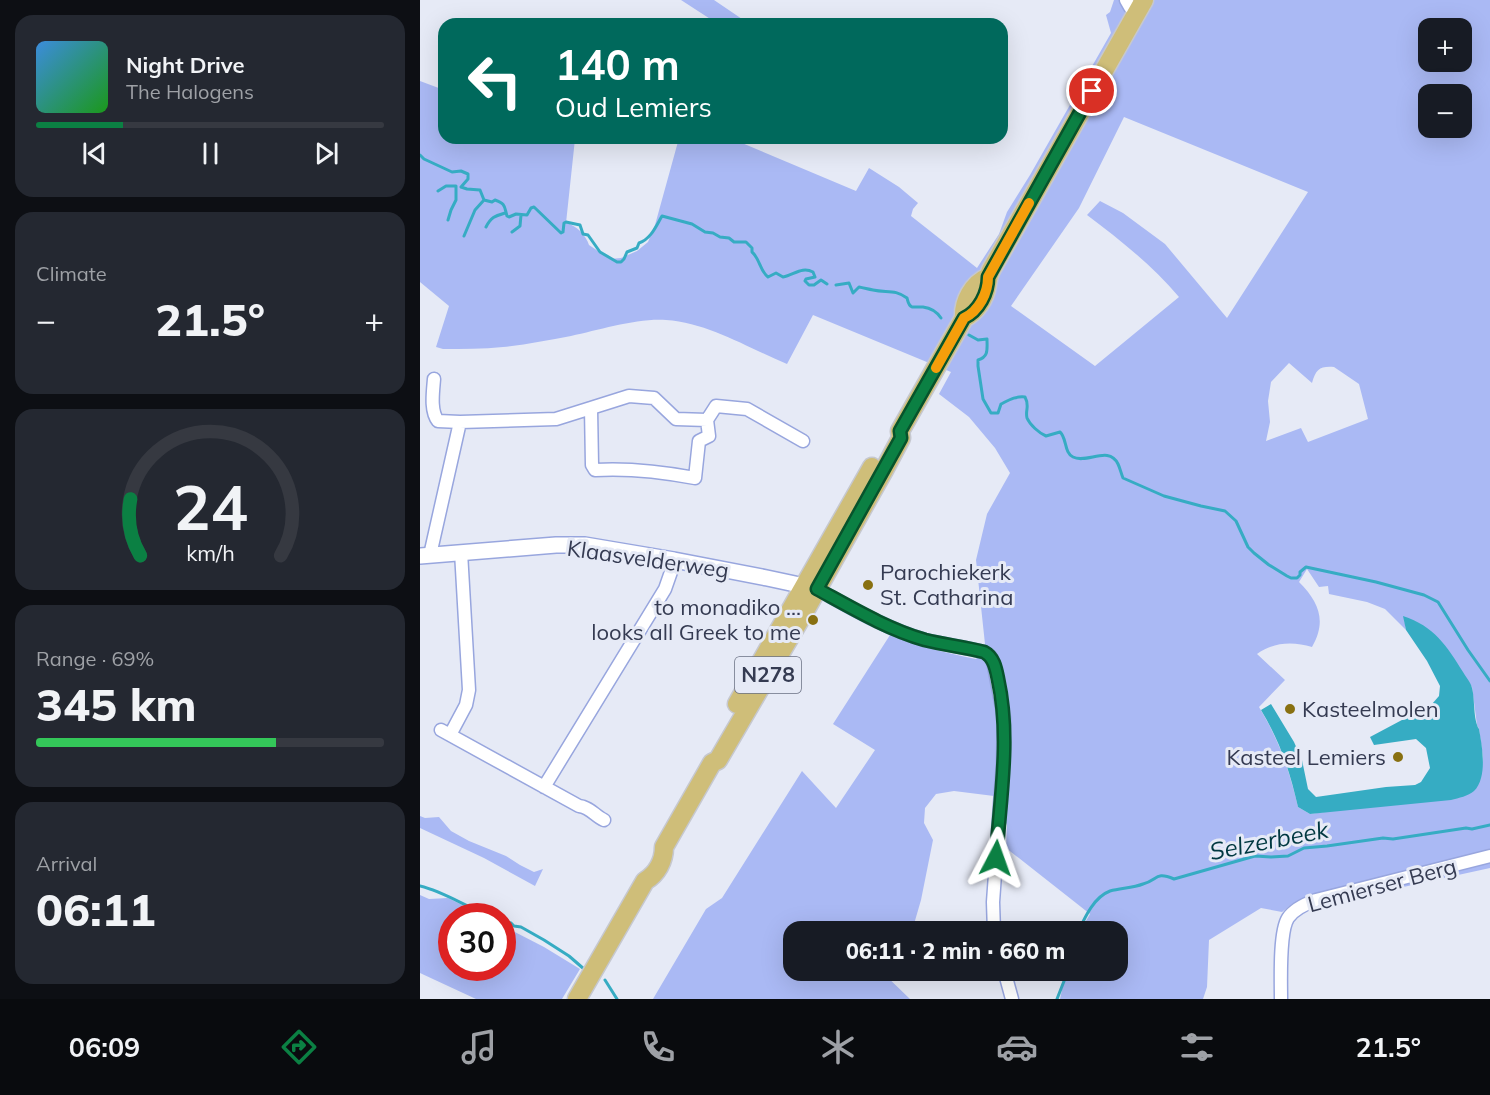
<!DOCTYPE html>
<meta charset="utf-8">
<style>
body{margin:0;font-family:Mulish,sans-serif;background:#242831;color:#f1f3f6;height:100vh;display:flex;flex-direction:column;font-size:22px;white-space:nowrap}
*{box-sizing:border-box;margin:0}
p{font-size:20px;color:#9ea1a6}
.icon{flex:none;width:33px;height:33px;fill:none;stroke:currentColor;stroke-width:2;stroke-linecap:round;stroke-linejoin:round}
.map{position:relative;flex:1;overflow:hidden}
.details{display:flex;flex-direction:column;gap:15px;padding:15px;background:#0d0f14;width:420px}
.details>*{flex:none}
.top-card{position:absolute;left:18px;top:18px;width:570px;height:126px;border-radius:18px;box-shadow:0 6px 24px #0002;background:#00695c;color:#fff;overflow:hidden}
.fabs{position:absolute;left:998px;top:18px;display:grid;gap:12px}
.fabs a{display:grid;place-items:center;width:54px;height:54px;border-radius:12px;background:#171b24;box-shadow:0 6px 24px #0002;font-size:30px}
.speed{position:absolute;left:18px;top:903px;display:flex;gap:12px;font-size:30px;font-weight:700;text-align:center}
.speed>*{display:grid;place-content:center;width:78px;height:78px;border-radius:50%;background:#171b24;box-shadow:0 6px 24px #0002;line-height:1}
.speed .limit{border:9px solid #d22;background:#fff;color:#111}
.pin{position:absolute;display:grid;place-items:center;width:51px;height:51px;color:#fff;margin:-26px;border:3px solid #fff;border-radius:50%;box-shadow:0 2px 6px #0007}
.me{position:absolute;width:66px;margin:-33px;rotate:4deg;stroke-linejoin:round;filter:drop-shadow(0 0 4px #0008)}
.turn{display:flex;align-items:center;gap:21px;height:126px;padding:0 18px;font-size:27px}
.turn .icon{width:78px;height:78px;stroke-width:2.5}
.turn b{display:block;font-size:42px;line-height:51px}
.big{font-size:45px;font-weight:800;line-height:1.1}
.details .card{flex:1;display:flex;flex-direction:column;justify-content:center;gap:9px;min-width:0;padding:0 21px;border-radius:18px;background:#242831}
.details .dial{align-items:center;gap:0}
.dial svg{height:156px;overflow:visible;fill:none;stroke:#363941;stroke-width:7;stroke-linecap:round;text-anchor:middle}
.dial text{fill:#f1f3f6;stroke:none}
.song{display:flex;align-items:center;gap:18px}
.cover{width:72px;height:72px;border-radius:9px;background:linear-gradient(135deg,hsl(210 70% 55%),hsl(120 70% 35%))}
.played{height:6px;border-radius:3px;background:linear-gradient(90deg,#0b8043 25%,#363941 25%)}
.keys{display:flex;justify-content:space-around;direction:ltr}
.heat{display:flex;justify-content:space-between;align-items:center;font-size:33px;direction:ltr}
.charge{height:9px;border-radius:4px;background:linear-gradient(90deg,#34c759 69%,#363941 0)}
.trip{position:absolute;left:363px;top:921px;width:345px;height:60px;border-radius:18px;background:#171b24;box-shadow:0 6px 24px #0002;font-weight:800;line-height:60px;text-align:center}
.tabs{display:flex;height:96px;justify-content:space-around;align-items:center;background:#090b0e;color:#9ea1a6}
.tabs .icon{width:42px;height:42px}
.tabs .selected{color:#0b8043}
.tabs b{font-size:27px;color:#f1f3f6}
main{display:flex;flex:1;min-height:0}
.map>svg:first-child{display:block}
.green{fill:#aab9f4;fill-rule:evenodd}
.water{fill:#36acc3}
.lines{fill:none;stroke-linecap:round;stroke-linejoin:round}
.stream{stroke:#36acc3;stroke-width:3}
.minor-casing{stroke:#98a6de;stroke-width:15}
.tertiary-casing{stroke:#98a6de;stroke-width:18}
.primary-casing{stroke:#c6c8cf;stroke-width:21}
.minor{stroke:#fff;stroke-width:12}
.tertiary{stroke:#fff;stroke-width:15}
.primary{stroke:#cfbe79;stroke-width:18}
.route-casing{stroke:#07532c;stroke-width:15}
.route{stroke:#0b8043;stroke-width:10}
.slow{stroke:#f59e0b;stroke-width:10}
.poi-dot{fill:#887011;stroke:#e6eaf6;stroke-width:2}
.labels{text-anchor:middle;stroke-width:6;stroke-linejoin:round;paint-order:stroke}
.shield{fill:#e6eaf6;stroke:#6a7083;stroke-width:1.5}
.shield-label{font-size:21px;font-weight:bold;fill:#353b52}
.street-label{font-size:22px;fill:#353b52;stroke:#e6eaf6}
.poi-label{font-size:22px;fill:#353b52;stroke:#e6eaf6;text-anchor:start}
.water-label{font-size:24px;font-style:italic;fill:#003841;stroke:#e6eaf6}
</style>
<main>
<section class="details">
<div class="card">
<div class="song"><i class="cover"></i><div><b>Night Drive</b><p>The Halogens</p></div></div>
<div class="played"></div>
<div class="keys"><svg class="icon" aria-label="previous" viewBox="0 0 24 24"><path d="M18 5L8 12l10 7zM5 5v14"/></svg><svg class="icon" aria-label="pause" viewBox="0 0 24 24"><path d="M8 5v14M16 5v14"/></svg><svg class="icon" aria-label="next" viewBox="0 0 24 24"><path d="M6 5l10 7-10 7zM19 5v14"/></svg></div>
</div>
<div class="card"><p>Climate</p>
<div class="heat"><a>−</a><b class="big">21.5°</b><a>+</a></div>
</div>
<div class="card dial"><svg viewBox="0 0 100 80">
<path d="M14 69A42 42 0 1 1 86 69"/>
<path d="M14 69A42 42 0 0 1 9 40" stroke="#0b8043"/>
<text x="50" y="56" font-size="32" font-weight="700">24</text>
<text x="50" y="72" font-size="11">km/h</text>
</svg></div>
<div class="card"><p>Range · 69%</p><b class="big">345 km</b><div class="charge"></div></div>
<div class="card"><p>Arrival</p><b class="big">06:11</b></div>
</section>
<div class="map">
<svg width="1070" height="999" viewBox="0 0 1070 999">
<rect width="100%" height="100%" fill="#e6eaf6"/>
<!-- green -->
<path class="green" d="M261,0H294L322,19L333,24H298Z
M694,0H1070V852L881,900L872,904L862,912L841,908L789,940L787,987L783,999H640L646,971L698,970V932L660,931L670,914L586,848L587,825L574,796L534,791L516,794L505,808L504,823L513,840L501,900L492,931L374,932V970L461,971L490,999H233L286,909L302,898L382,771L416,808L455,750L413,724L470,635C498,646 526,653 556,659L565,644L556,560L567,514L590,473L575,448L549,417L519,394L531,372L393,315L367,364C328,348 289,323 246,320C217,318 179,330 151,336C128,340 105,345 83,347C63,349 43,349 23,349L16,347L29,306L0,282V81L24,90V138H152L155,139L146,223C156,225 166,235 169,245L190,259L201,258L217,251L228,242L235,225L259,138H310L436,191L449,168L479,187L498,203L493,209L491,216L557,268L579,234L587,212L610,175L691,33L686,15L690,12ZM1008,28H1041V62H1008ZM1008,94H1041V128H1008ZM704,117L888,192L807,318L745,244L703,213L680,201L667,215C700,240 732,265 759,297L675,366L591,306L659,208ZM869,363L892,383C896,369 900,366 914,367L939,384L948,419L888,442L881,428L846,441L850,422L848,401L851,382ZM887,569L899,587L908,586L909,594L947,602L965,609L986,630L984,617L1052,687L1057,725L1059,729L1063,757L1060,780L911,811L890,814L878,807C869,769 859,740 839,707L865,680L837,654C853,642 873,641 892,647C907,621 899,602 879,582Z
M0,816L5,818L19,817L31,831L49,841L86,856L100,865L114,872L123,869L115,886L64,858L0,828Z
M1070,860V868L924,900V896L983,882C991,884 1002,882 1008,876Z
M0,895L9,899L28,898L64,916H32V968H82L83,926L124,947L160,969L142,999H56L0,973Z"/>
<!-- water -->
<path class="water" d="M983,616C1014,626 1027,646 1043,672C1046,677 1051,683 1052,688C1055,699 1053,720 1059,729C1062,746 1068,777 1054,791C1048,796 1039,798 1031,800L890,814L878,807C870,772 860,741 841,710L851,704L874,742L882,760L888,789L896,797L966,787L995,785L1001,782L1010,768L1006,748L996,739L954,745L950,737L1012,704L1019,696L1020,686L1007,661L986,630Z"/>
<g class="lines">
<!-- stream -->
<path class="stream" d="M0,155L4,159L32,172L41,171L48,174V179L41,187L47,189L60,190L64,200L72,202L75,200C86,204 84,206 87,216L89,217L96,214L107,215L111,208L114,207L141,233L143,232L144,223L146,222L160,225L163,234L168,235L180,252L197,262H201L204,259L207,252L217,248L219,243C231,239 236,226 242,216L272,224L285,232L293,233L300,237L309,238L314,242H326L332,248V252C340,259 340,271 348,277L356,273L363,277C374,275 382,266 393,272L395,277L386,279L385,281L389,285H394L401,280L407,284
M18,191L26,186H36
M28,220L31,210L36,200V186
M66,227C71,217 75,216 85,213
M92,232L100,226L101,215
M44,236L55,210L64,200
M416,285L429,283L433,293L439,287C444,288 448,289 453,290C467,293 475,289 487,298C488,301 488,305 492,307C493,307 502,307 503,307C511,308 517,312 521,318
M549,335L558,340L567,339C567,349 569,357 558,360V366L563,399L571,413H578L581,404C589,400 595,396 605,397C610,406 605,410 607,418C610,425 619,433 626,436L640,432C647,438 644,453 653,457C667,464 689,445 698,464C700,468 701,473 703,478L744,496L781,506L805,511L816,521L828,547L834,553L849,565L867,576L871,578H877L880,575V572L886,567L956,582L1004,595L1018,602L1048,650L1070,681
M0,886C25,892 46,907 70,916
M82,921L91,923L94,926L101,927L124,940L149,956L164,969
M658,932C665,917 674,897 690,891C701,888 713,888 723,884C738,880 735,871 754,879L835,856L851,857L868,856L884,848L907,846L963,838L973,839L1046,828L1052,829L1070,825
M185,980L197,999
M637,999L646,976V970"/>
<defs>
<path id="minor" d="M706,0L710,7L717,12
M171,408L209,396L234,398L256,419L287,420
M40,422L136,419L171,408L172,465L175,470C208,468 243,472 275,478L279,441L289,436L287,420L296,406L327,409L383,441
M10,555L40,422L18,421C10,411 13,392 14,379
M397,589C431,608 467,629 505,640C525,645 545,647 564,652L571,657L574,666L584,718L583,763L573,902L574,932
M21,730L159,806C170,807 175,816 184,820
M30,735L46,705L49,690L41,552
M124,787L245,589L252,569L254,560
M584,970L592,999
M861,999C861,981 859,932 868,918C874,909 885,904 896,900L1070,856"/>
<path id="tertiary" d="M0,556L136,545H165L254,560L347,578L375,584L383,587L394,589"/>
<path id="primary" d="M544,318C556,312 565,299 567,285C568,279 568,276 571,270L724,0
M317,704L452,467
M157,999L225,881C237,874 244,861 244,847L292,763L298,760L385,611L464,470L481,438L480,431L544,318C543,302 552,284 568,277"/>
</defs>
<!-- minor casing -->
<use href="#minor" class="minor-casing"/>
<!-- tertiary casing -->
<use href="#tertiary" class="tertiary-casing"/>
<!-- primary casing -->
<use href="#primary" class="primary-casing"/>
<!-- minor -->
<use href="#minor" class="minor"/>
<!-- tertiary -->
<use href="#tertiary" class="tertiary"/>
<!-- primary -->
<use href="#primary" class="primary"/>
</g>
<g class="lines">
<defs>
<path id="route" d="M576,858C580,799 591,738 578,679C576,669 574,657 564,652C545,647 525,645 505,640C467,629 432,608 397,589L481,438L480,431L544,318C559,311 568,293 568,277L672,91"/>
</defs>
<!-- route casing -->
<use href="#route" class="route-casing"/>
<!-- route -->
<use href="#route" class="route"/>
<!-- slow -->
<path class="slow" d="M516,368L544,318C559,311 568,293 568,277L609,203"/>
</g>
<!-- markers -->
<g class="poi-dot">
<circle cx="448" cy="585" r="6"/>
<circle cx="393" cy="620" r="6"/>
<circle cx="870" cy="709" r="6"/>
<circle cx="978" cy="757" r="6"/>
</g>
<g class="labels">
<!-- shield labels -->
<rect class="shield" x="315" y="657" width="66" height="36" rx="4.5"/>
<g class="shield-label">
<text x="348" y="682">N278</text>
</g>
<!-- street labels -->
<g class="street-label">
<text transform="translate(228 559) rotate(8)" y="8">Klaasvelderweg</text>
<text transform="translate(962 885) rotate(-15)" y="8">Lemierser Berg</text>
</g>
<!-- poi labels -->
<g class="poi-label">
<text x="460" y="580">Parochiekerk<tspan x="460" dy="25">St. Catharina</tspan></text>
<text x="381" y="615" text-anchor="end">to monadiko ...<tspan x="381" dy="25">looks all Greek to me</tspan></text>
<text x="882" y="717">Kasteelmolen</text>
<text x="966" y="765" text-anchor="end">Kasteel Lemiers</text>
</g>
<!-- water labels -->
<g class="water-label">
<text transform="translate(849 841) rotate(-11)" y="8">Selzerbeek</text>
</g>
</g>
</svg>
<div class="fabs">
<a>+</a>
<a>−</a>
</div>
<div class="speed"><div class="limit">30</div></div>
<div class="pin" style="left:672px;top:91px;background:#d93025"><svg class="icon" aria-label="arrive" viewBox="0 0 24 24"><path d="M6 21V4h12l-3 4 3 4H6"/></svg></div>
<svg class="me" style="left:576px;top:858px" viewBox="-20 -20 40 40"><path d="M0-17L14 15 0 8-14 15z" fill="#0b8043" stroke="#fff" stroke-width="4"/></svg>
<div class="trip">06:11 · 2 min · 660 m</div>
<div class="top-card">
<div class="turn"><svg class="icon" aria-label="left" viewBox="0 0 24 24"><path d="M17 20v-9H6M10 6l-5 5 5 5"/></svg><div><b>140 m</b>Oud Lemiers</div></div>
</div>
</div>
</main>
<nav class="tabs">
<b>06:09</b>
<svg class="icon selected" aria-label="directions" viewBox="0 0 24 24"><path d="M12 3l9 9-9 9-9-9zM9 14v-3h6M13 9l2 2-2 2"/></svg>
<svg class="icon" aria-label="music" viewBox="0 0 24 24"><path d="M9 18V5l10-2v13"/><circle cx="6" cy="18" r="3"/><circle cx="16" cy="16" r="3"/></svg>
<svg class="icon" aria-label="phone" viewBox="0 0 24 24"><path d="M5 4h4l2 5-3 2q2 4 5 5l2-3 5 2v4C11 20 4 13 5 4z"/></svg>
<svg class="icon" aria-label="climate" viewBox="0 0 24 24"><path d="M12 3v18M4 7l16 10M4 17L20 7"/></svg>
<svg class="icon" aria-label="car" viewBox="0 0 24 24"><path d="M5 17H2v-5l4-1 3-4h7l3 4 3 1v5h-3M9 17h6M6 11h13"/><circle cx="7" cy="17" r="2"/><circle cx="17" cy="17" r="2"/></svg>
<svg class="icon" aria-label="filters" viewBox="0 0 24 24"><path d="M4 7h16M4 17h16"/><circle cx="9" cy="7" r="2"/><circle cx="15" cy="17" r="2"/></svg>
<b>21.5°</b>
</nav>
